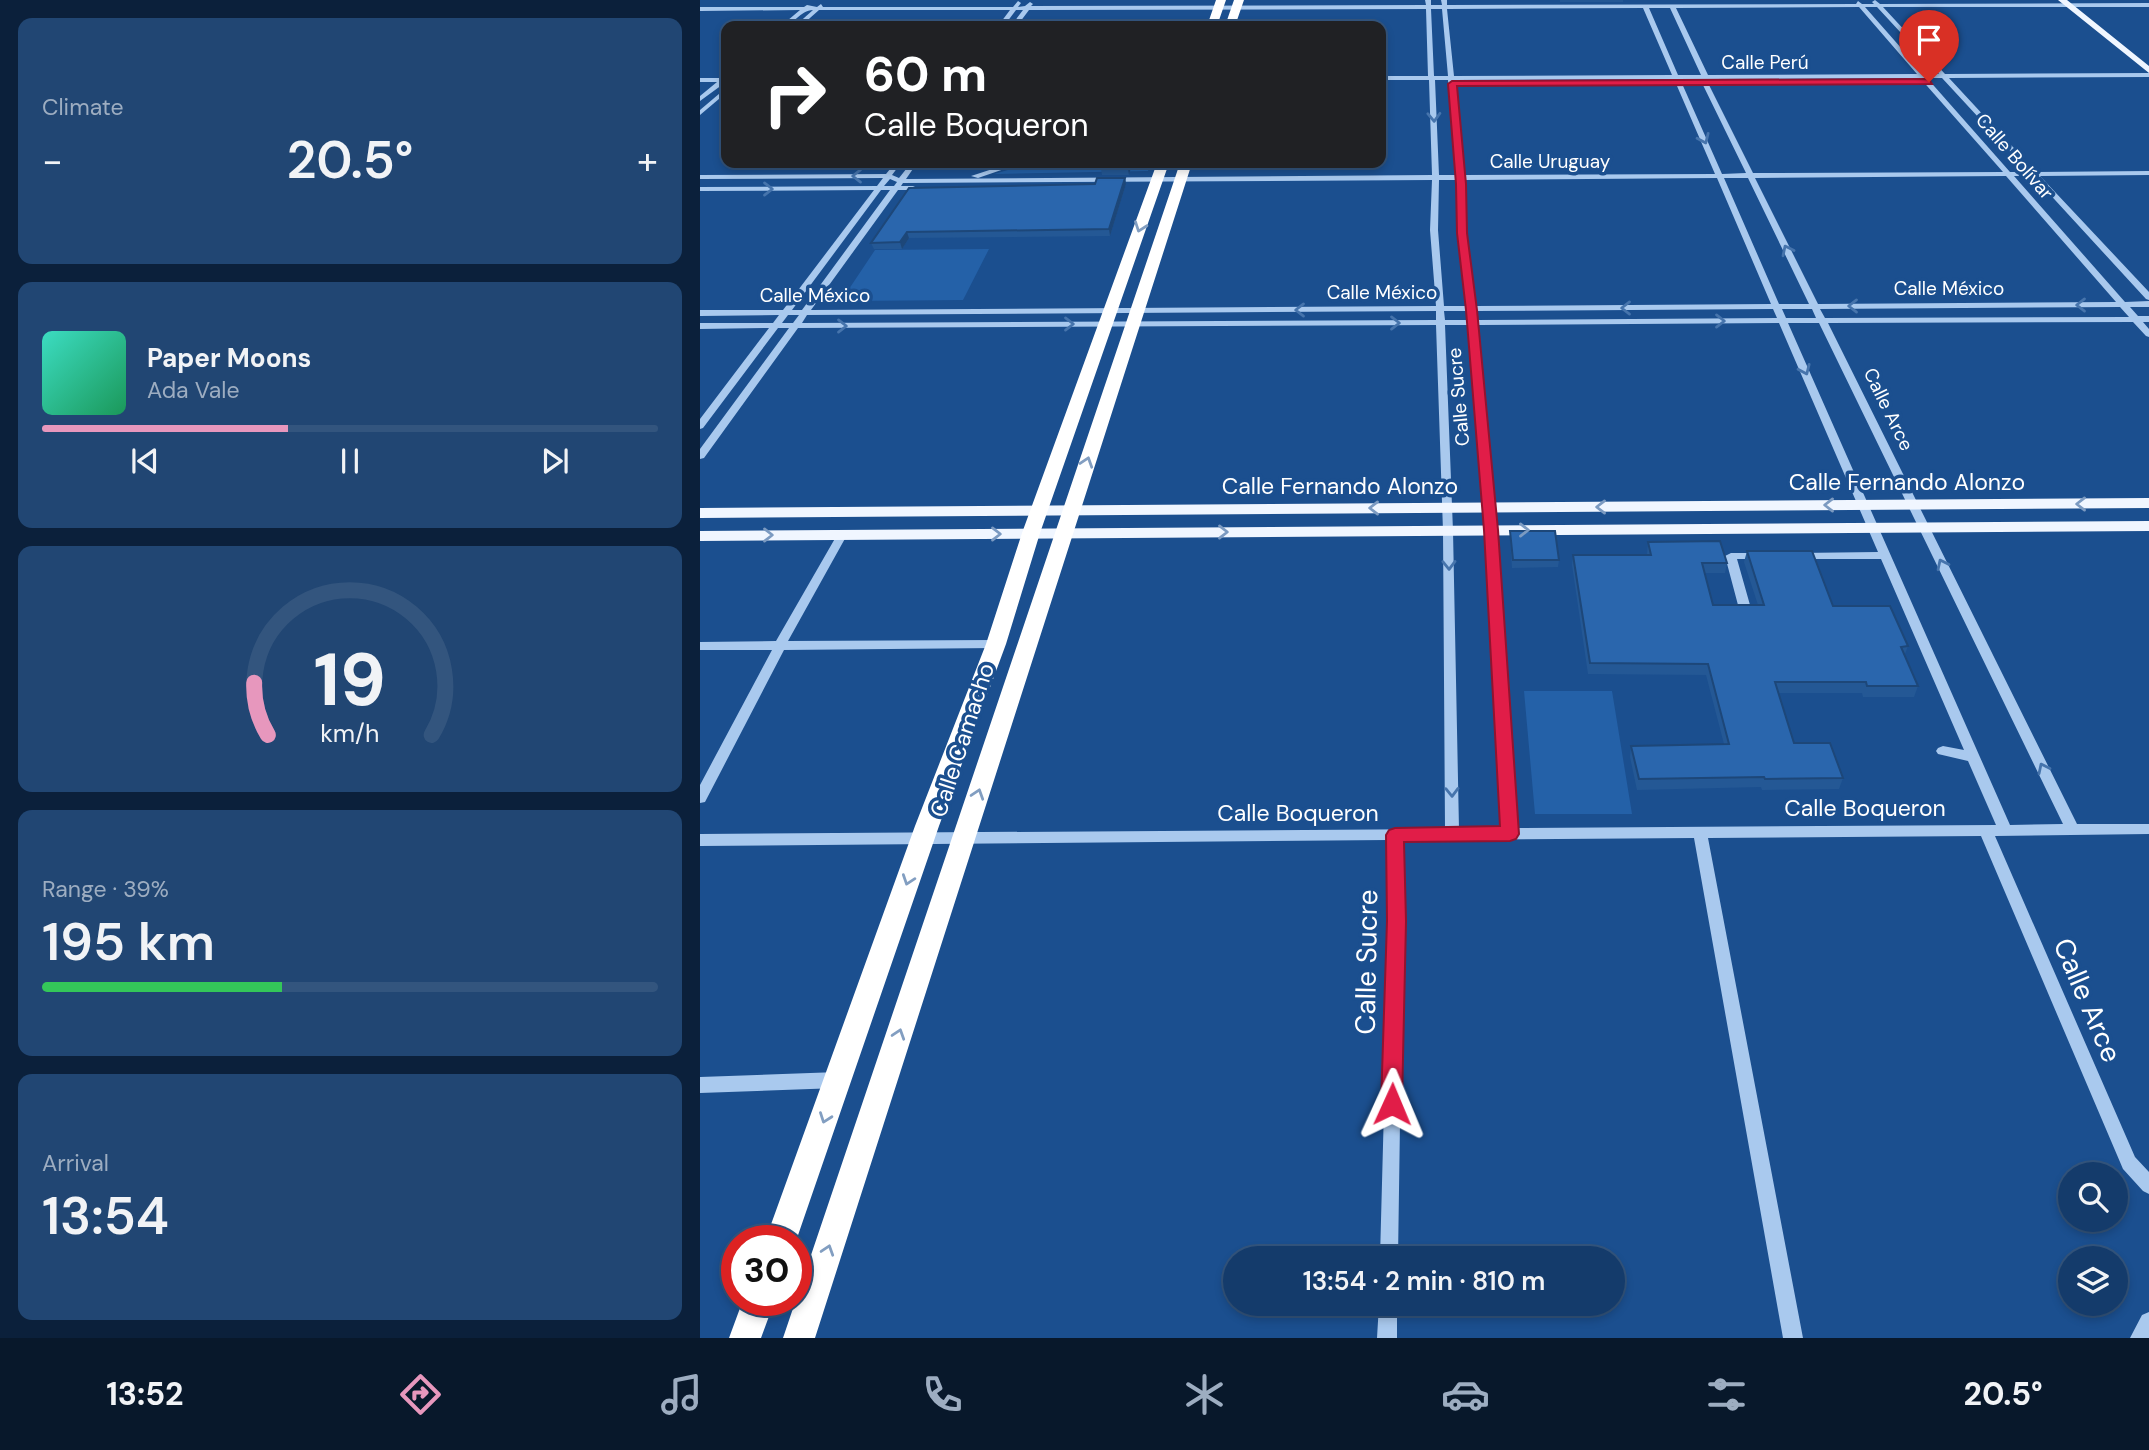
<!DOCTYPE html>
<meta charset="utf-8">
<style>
body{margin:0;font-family:"DM Sans",sans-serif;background:#214673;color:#f1f3f6;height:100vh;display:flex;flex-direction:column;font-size:26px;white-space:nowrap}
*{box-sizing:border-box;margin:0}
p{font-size:23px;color:#9dadc1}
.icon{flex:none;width:38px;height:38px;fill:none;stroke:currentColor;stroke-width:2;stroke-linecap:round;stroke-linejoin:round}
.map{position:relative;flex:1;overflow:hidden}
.drawer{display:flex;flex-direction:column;gap:18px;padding:18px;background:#0b203b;width:700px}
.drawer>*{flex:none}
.guide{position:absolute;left:21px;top:21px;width:665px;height:147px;border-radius:14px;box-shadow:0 4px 10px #0003,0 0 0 2px #33557e;background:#202124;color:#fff;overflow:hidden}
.buttons{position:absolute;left:1358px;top:1162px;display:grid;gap:14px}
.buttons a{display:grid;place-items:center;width:70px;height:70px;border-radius:50%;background:#143b6b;box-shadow:0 4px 10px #0003,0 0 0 2px #33557e;font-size:35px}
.speed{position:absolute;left:21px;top:1225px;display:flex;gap:14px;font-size:35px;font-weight:700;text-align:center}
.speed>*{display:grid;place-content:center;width:91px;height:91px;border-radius:50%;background:#143b6b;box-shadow:0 4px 10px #0003,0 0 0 2px #33557e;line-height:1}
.speed .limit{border:10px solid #d22;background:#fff;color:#111}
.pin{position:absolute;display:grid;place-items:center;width:60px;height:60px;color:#fff;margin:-72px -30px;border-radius:50% 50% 50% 0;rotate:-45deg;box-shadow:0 0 7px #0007}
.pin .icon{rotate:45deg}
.me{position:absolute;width:77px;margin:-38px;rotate:1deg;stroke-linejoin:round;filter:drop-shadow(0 0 5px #0008)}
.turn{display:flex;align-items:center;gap:24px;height:147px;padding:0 28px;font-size:32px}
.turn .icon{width:91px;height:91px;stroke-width:2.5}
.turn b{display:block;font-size:49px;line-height:60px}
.big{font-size:52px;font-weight:600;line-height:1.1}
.drawer .card{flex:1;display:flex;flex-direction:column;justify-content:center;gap:10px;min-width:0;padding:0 24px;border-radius:14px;background:#214673}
.drawer .dial{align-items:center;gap:0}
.dial svg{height:182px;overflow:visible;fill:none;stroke:#33557e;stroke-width:7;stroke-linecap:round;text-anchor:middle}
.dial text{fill:#f1f3f6;stroke:none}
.song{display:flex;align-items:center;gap:21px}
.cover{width:84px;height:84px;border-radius:10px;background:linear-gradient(135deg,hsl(170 70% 55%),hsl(150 70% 35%))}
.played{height:7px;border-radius:4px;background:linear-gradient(90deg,#e797bd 40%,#33557e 40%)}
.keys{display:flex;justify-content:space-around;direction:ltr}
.heat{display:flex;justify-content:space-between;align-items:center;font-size:38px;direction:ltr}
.charge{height:10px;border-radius:5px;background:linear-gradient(90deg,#34c759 39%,#33557e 0)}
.trip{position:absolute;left:523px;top:1246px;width:402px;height:70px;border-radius:35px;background:#143b6b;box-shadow:0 4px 10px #0003,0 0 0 2px #33557e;font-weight:600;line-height:70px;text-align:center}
.tab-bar{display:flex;height:112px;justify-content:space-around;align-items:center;background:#08182b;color:#9dadc1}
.tab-bar .icon{width:49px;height:49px}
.tab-bar .current{color:#e797bd}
.tab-bar b{font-size:32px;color:#f1f3f6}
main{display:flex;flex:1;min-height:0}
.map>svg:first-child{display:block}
.green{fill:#2461a8}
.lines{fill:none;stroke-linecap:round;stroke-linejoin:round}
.minor{fill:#a9c9ee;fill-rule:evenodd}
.major{fill:#f0f6ff;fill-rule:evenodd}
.highway{fill:#fff;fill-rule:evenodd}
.wall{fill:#245895}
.shaded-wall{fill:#1d4779}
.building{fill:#2a66ad;stroke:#1d4779;stroke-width:2}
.oneway{stroke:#4674ac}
.oneway2{stroke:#829ec1}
.oneway3{stroke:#7b9ac1}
.route{fill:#e11d48;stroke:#92132f;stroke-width:2}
.labels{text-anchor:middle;stroke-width:7;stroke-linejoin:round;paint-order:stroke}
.far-street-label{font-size:19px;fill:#fff;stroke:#1b4f8f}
.street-label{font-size:23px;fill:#fff;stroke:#1b4f8f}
.near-street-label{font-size:28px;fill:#fff;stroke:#1b4f8f}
</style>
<main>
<section class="drawer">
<div class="card"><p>Climate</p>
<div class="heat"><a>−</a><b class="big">20.5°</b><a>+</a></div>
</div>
<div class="card">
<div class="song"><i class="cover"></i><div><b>Paper Moons</b><p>Ada Vale</p></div></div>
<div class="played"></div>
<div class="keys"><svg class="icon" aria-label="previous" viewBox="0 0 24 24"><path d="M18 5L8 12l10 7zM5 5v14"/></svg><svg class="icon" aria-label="pause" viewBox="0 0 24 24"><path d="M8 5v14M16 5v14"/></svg><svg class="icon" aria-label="next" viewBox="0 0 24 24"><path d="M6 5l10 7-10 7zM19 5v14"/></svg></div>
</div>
<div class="card dial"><svg viewBox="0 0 100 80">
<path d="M14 69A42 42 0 1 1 86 69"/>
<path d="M14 69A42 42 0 0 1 8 46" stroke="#e797bd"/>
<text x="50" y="56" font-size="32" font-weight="700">19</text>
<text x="50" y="72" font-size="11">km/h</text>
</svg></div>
<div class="card"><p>Range · 39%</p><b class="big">195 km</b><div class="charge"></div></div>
<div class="card"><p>Arrival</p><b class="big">13:54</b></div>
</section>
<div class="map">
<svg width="1449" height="1338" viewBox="0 0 1449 1338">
<rect width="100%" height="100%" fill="#1b4f8f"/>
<!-- green -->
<path class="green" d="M332,163H450L448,171L294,174Z
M289,249L263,300L141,301L175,250Z
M824,691H912L932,814H835Z"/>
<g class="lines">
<!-- minor -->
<path class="minor" d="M725,0H731V5H742L741,0H747V5L1156,4L1158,1L1162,4H1174L1172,2L1175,0L1180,4L1449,3V7H1183L1245,74L1449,73V77L1249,78L1336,172L1449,171V175L1340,176L1449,292V300L1446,299L1333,176H1314L1425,302L1449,301V307H1430L1438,316H1449V322H1443L1449,329V337L1446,336L1433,322L1128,323L1377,824H1449V834L1295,836L1435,1157L1449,1172V1194L1443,1191L1423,1169L1281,836L1008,838L1103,1338H1083L994,838L702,840L703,921L698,1258H680L689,921L688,840L0,846V834L745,829L743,531L736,325L98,328L4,458L0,459V449L89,328H78L3,428L0,429V419L69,328L0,329V323H73L79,315L0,316V310H83L174,190L0,191V187L177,186L183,178L0,179V175L186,174L195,163H201L192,175L199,178L211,163H217L206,179L732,175L729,80H681V76H728L726,9L329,10L317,26H311L323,10H316L304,26H298L310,10H119L101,26H95L113,10C100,10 94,26 81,26L100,10L0,11V7H104L107,5L117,7L121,4L123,7H313L318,1L321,3L318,7L325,6L330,2L333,4L331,6L726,5ZM1159,7L1217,74L1008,75L976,8ZM1165,7H1177L1239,74H1224ZM943,8L972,75L754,76L747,9ZM949,8H970L1001,75H978ZM731,9H742L748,76H734ZM1220,78L1303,172L1053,173L1008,83L1009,79ZM1227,78H1242L1329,172H1310ZM974,79L1015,174L764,175L754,80ZM980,79H1003L1002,83L1046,173L1022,174ZM735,80H748L757,175H739ZM1306,176L1416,302L1118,304L1055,178ZM1017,178L1071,304L775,306L766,233L764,180ZM1024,178H1048L1109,304H1079ZM190,179L197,182L194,186H184ZM732,180L730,230L736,306L111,310L198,190H213L217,188L213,186H201L203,183ZM739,180H757L758,233L767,306H744L738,230ZM181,190H190L102,310H92ZM1420,307L1429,317L1125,318L1120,309ZM1073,309L1077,318L777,320L776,311ZM1082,309H1112L1116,318H1086ZM736,311V320L102,323L107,315ZM744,311H767L768,320H745ZM88,315H99L93,323H82ZM1079,323L1178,552L1098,553L1092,556L1098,559H1181L1264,750L1243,746L1238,748L1236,751L1238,754L1268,761L1296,825L817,828L796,530L778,325ZM1088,323H1119L1363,824L1310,825ZM745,325H769L786,530L803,828L759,829L753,531Z
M26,75V82L0,101V96L17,82H0V78H21Z
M26,88V93L0,115V110Z
M311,163H322L278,178L271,176Z
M142,532L147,535L88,641L296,640L302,644L296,648L84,650L5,802L0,803V785L72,650H0V642L76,641L137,535Z
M1031,553H1062L1068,556L1062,559H1037L1050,605L1044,609L1038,605L1025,556Z
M138,1072L144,1075L146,1080L144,1085L138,1088L0,1093V1077Z
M679,1304H697V1338H677Z
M1449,1312V1338H1430L1442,1315Z"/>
<!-- major -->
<path class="major" d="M1358,0H1367L1449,66V73Z
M1449,498V508L0,518V508Z
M1449,521V531L0,541V531Z"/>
<!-- highway -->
<path class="highway" d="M516,0H526L517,26H507Z
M534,0H544L535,26H525Z
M457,163H469L340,533L306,644L239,826L96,1241H65L215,826L286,644L322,533Z
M480,163H492L115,1338H83Z
M43,1300H75L61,1338H29Z"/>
</g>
<!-- wall -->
<path class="wall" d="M860,0H923V2H860Z
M403,163H432L429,175H402L401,169Z
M425,178L426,184L410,236L209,238L202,249H174L171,243L209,188L395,184Z
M810,531L859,560L858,567L812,568L810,539Z
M948,542L1027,563L1025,573H1005L1013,605H1058L1044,562L1047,551L1133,606L1208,646L1205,654L1218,686L1214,697H1163L1162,693H1079L1094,743L1143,778L1139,789L1062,790L1061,787L937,790L930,757L931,746L1024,744L1006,675L888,674L872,565L873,555H947Z"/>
<!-- shaded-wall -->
<path class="shaded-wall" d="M429,163H432L429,175L428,169Z
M425,178L426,184L410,236L409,229Z
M207,232L209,238L202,249L200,242Z"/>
<!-- building -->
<path class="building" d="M403,163H429L428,169H401Z
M397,178H425L409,229L207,232L200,242L171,243L209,188L395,184Z
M810,531H855L859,560H813Z
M1020,541L1027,563H1002L1013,605H1064L1047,551H1112L1133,606H1190L1208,646L1201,647L1218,686H1167L1166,682H1075L1094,743H1130L1143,778L1065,779L1064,777L939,779L931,746L1029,744L1008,664L890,663L873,555H951L948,542Z"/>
<!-- one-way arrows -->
<defs><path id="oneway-chevron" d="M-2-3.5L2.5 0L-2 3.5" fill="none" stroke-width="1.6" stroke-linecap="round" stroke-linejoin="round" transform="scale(1.75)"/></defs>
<g class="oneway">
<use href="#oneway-chevron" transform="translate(734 117) rotate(88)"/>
<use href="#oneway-chevron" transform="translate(1004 139) rotate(66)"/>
<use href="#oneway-chevron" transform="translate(157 176) rotate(180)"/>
<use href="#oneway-chevron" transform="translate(68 189)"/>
<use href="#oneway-chevron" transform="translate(1087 250) rotate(-116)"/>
<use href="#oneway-chevron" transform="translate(1381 305) rotate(180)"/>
<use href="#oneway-chevron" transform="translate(1153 306) rotate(180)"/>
<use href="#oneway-chevron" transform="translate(926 308) rotate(180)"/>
<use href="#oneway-chevron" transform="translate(600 310) rotate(180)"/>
<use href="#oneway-chevron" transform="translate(1020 321)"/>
<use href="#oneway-chevron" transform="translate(695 323)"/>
<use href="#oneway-chevron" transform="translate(369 324)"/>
<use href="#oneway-chevron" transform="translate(142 326)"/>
<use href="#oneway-chevron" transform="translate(1105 370) rotate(66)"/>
<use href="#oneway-chevron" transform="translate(1242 564) rotate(-116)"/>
<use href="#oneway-chevron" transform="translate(749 565) rotate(89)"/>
<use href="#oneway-chevron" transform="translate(1343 768) rotate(-116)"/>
<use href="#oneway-chevron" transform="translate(752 792) rotate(89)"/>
</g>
<g class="oneway2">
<use href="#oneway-chevron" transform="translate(440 227) rotate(110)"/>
<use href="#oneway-chevron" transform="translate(387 462) rotate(-72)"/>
<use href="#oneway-chevron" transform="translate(278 794) rotate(-72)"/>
<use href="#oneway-chevron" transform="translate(208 880) rotate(109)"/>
<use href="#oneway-chevron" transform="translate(199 1034) rotate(-72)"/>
<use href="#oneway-chevron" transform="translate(125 1118) rotate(110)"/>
<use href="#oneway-chevron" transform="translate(128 1250) rotate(-72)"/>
</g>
<g class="oneway3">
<use href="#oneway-chevron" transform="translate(1381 504) rotate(180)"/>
<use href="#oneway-chevron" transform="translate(1129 505) rotate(180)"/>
<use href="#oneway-chevron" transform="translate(901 507) rotate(180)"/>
<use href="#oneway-chevron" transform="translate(674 508) rotate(180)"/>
<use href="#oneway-chevron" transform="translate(824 530)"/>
<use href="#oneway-chevron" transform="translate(523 532)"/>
<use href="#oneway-chevron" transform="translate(296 534)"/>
<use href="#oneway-chevron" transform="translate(68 535)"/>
</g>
<!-- route -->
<path class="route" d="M1229,79L1232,84L757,86L766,184L767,233L777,310L798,530L819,834L816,839L810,841L704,842L706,921L702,1104L699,1112L692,1115L684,1112L681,1104L687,921L686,835L689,830L695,828L800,826L784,530L766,310L757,233L756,184L748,84L752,81Z"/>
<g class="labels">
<!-- far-street labels -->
<g class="far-street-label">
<text x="1065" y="69">Calle Perú</text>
<text transform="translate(1315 156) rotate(49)" y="7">Calle Bolívar</text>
<text x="850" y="168">Calle Uruguay</text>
<text x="1249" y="295">Calle México</text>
<text x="682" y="299">Calle México</text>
<text x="115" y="302">Calle México</text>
<text transform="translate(758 397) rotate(-95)" y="7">Calle Sucre</text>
<text transform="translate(1189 409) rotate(64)" y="7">Calle Arce</text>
</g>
<!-- street labels -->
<g class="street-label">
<text x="1207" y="490">Calle Fernando Alonzo</text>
<text x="640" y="494">Calle Fernando Alonzo</text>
<text transform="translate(262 740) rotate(-72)" y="8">Calle Camacho</text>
<text x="1165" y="816">Calle Boqueron</text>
<text x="598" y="821">Calle Boqueron</text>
</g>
<!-- near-street labels -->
<g class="near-street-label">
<text transform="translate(666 962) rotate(-89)" y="10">Calle Sucre</text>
<text transform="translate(1388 1000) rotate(67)" y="10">Calle Arce</text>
</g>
</g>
</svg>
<div class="buttons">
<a><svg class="icon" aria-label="search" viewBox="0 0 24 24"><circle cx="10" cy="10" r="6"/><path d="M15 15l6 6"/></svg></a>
<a><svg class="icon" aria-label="layers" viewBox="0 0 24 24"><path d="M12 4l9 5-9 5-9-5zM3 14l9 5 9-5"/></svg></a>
</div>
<div class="speed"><div class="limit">30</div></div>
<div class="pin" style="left:1229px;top:82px;background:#d93025"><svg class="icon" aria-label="arrive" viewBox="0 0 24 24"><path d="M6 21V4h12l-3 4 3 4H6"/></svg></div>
<svg class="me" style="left:692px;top:1104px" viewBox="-20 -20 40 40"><path d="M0-17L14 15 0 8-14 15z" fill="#e11d48" stroke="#fff" stroke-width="4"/></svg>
<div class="trip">13:54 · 2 min · 810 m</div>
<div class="guide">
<div class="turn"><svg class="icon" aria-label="right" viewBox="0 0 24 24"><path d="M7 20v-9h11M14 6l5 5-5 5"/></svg><div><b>60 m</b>Calle Boqueron</div></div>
</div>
</div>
</main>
<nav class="tab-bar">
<b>13:52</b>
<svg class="icon current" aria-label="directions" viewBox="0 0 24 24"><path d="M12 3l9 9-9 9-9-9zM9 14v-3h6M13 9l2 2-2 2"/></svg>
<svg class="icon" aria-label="music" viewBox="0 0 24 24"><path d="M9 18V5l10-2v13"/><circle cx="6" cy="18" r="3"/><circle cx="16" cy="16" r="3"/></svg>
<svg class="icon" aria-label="phone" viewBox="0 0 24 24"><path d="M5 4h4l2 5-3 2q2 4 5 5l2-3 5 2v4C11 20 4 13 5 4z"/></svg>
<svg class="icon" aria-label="climate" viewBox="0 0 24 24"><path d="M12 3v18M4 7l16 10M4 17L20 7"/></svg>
<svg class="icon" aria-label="car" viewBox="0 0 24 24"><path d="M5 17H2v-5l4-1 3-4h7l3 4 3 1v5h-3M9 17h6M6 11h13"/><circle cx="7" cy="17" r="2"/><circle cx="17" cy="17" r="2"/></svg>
<svg class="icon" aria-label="filters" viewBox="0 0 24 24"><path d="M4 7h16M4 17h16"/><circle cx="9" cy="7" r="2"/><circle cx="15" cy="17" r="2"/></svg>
<b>20.5°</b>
</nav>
